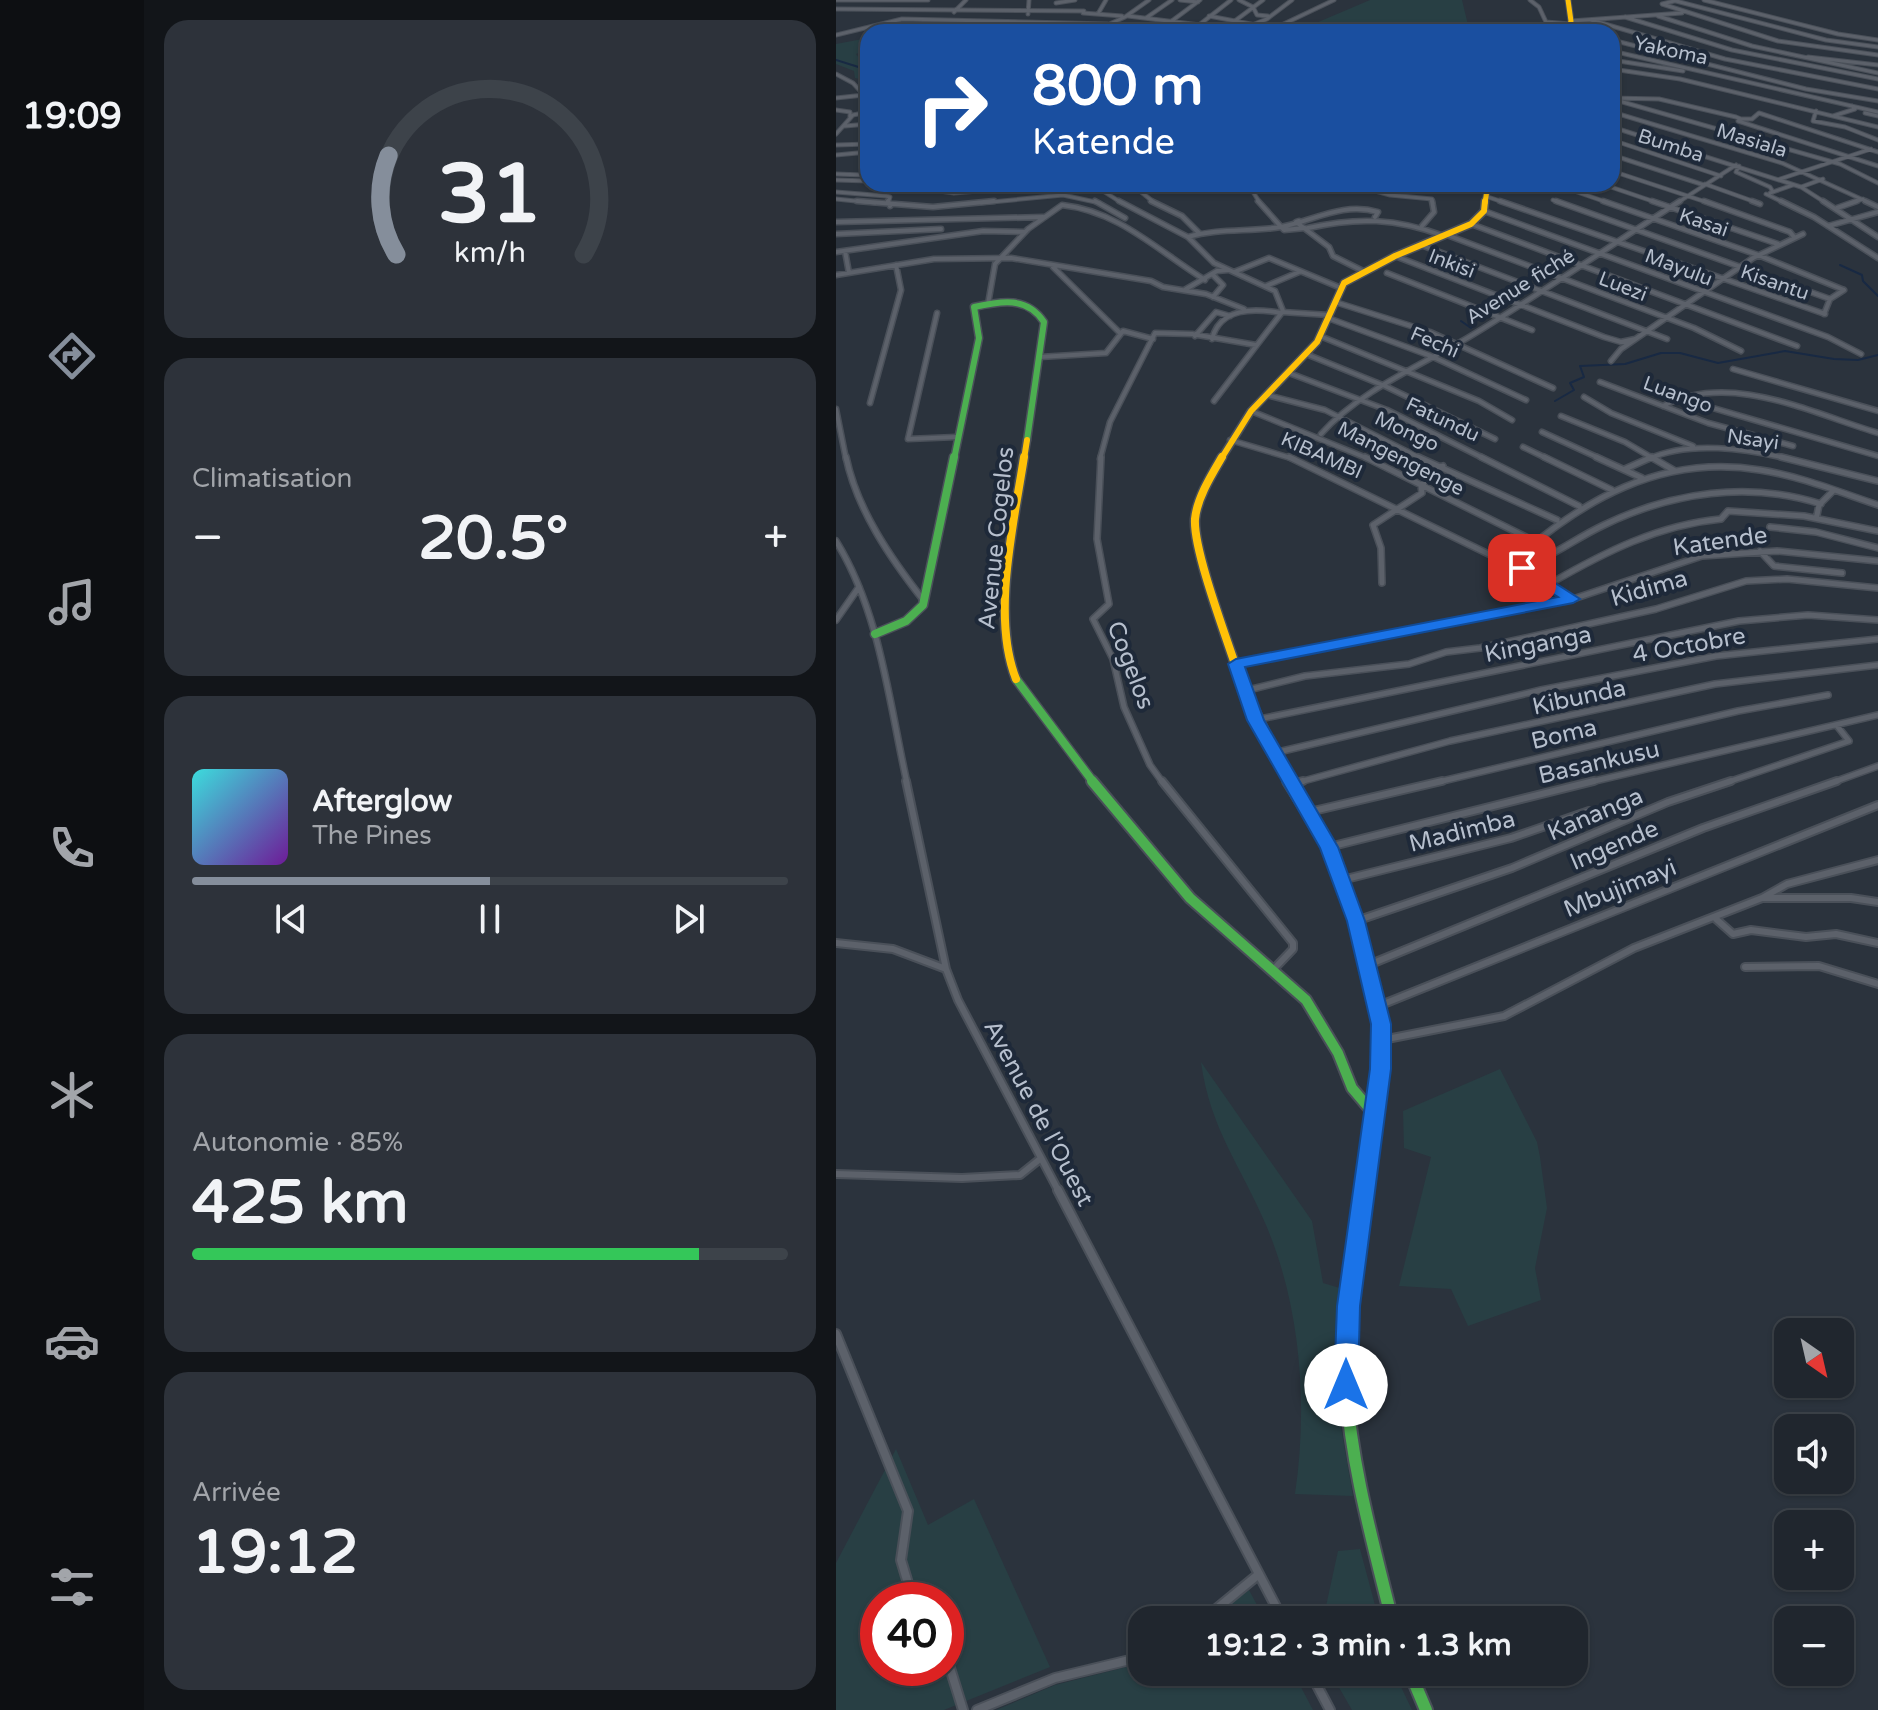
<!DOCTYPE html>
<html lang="fr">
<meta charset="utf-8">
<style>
body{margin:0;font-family:"Varela Round",sans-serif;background:#2d323a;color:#f1f3f6;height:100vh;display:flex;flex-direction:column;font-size:30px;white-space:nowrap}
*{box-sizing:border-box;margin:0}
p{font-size:26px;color:#a2a5aa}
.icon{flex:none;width:44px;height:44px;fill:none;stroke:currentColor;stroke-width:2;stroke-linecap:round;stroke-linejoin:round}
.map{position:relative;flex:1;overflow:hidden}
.side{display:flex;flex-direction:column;gap:20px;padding:20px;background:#121519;width:692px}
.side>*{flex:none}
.hud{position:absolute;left:24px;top:24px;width:760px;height:168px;border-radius:24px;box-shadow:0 2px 6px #0004,0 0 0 2px #3d434a;background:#1a4fa0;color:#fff;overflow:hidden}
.needle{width:52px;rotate:146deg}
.tools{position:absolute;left:938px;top:1318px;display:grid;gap:16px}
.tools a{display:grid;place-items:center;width:80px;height:80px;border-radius:16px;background:#20262e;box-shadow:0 2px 6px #0004,0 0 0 2px #3d434a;font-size:40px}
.speed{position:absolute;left:24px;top:1582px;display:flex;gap:16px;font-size:40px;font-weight:700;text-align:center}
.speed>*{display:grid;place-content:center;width:104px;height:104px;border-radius:50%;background:#20262e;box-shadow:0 2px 6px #0004,0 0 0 2px #3d434a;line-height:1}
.speed .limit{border:12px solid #d22;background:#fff;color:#111}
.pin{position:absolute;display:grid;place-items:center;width:68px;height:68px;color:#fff;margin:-34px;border-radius:16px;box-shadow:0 4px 12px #0006}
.me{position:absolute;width:88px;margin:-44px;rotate:0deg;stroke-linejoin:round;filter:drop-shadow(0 0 6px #0008)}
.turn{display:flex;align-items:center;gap:28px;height:168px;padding:0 40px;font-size:36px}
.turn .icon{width:104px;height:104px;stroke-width:2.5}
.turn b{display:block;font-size:56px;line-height:68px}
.big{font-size:60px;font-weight:700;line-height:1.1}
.side .card{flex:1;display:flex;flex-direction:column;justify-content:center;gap:12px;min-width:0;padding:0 28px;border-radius:24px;background:#2d323a}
.side .dial{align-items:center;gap:0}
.dial svg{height:208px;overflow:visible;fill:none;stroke:#3d434a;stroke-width:7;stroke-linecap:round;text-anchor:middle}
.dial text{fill:#f1f3f6;stroke:none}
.song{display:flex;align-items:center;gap:24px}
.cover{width:96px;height:96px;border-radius:12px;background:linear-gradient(135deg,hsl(180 70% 55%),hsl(280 70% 35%))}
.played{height:8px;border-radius:4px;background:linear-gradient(90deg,#858e9b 50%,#3d434a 50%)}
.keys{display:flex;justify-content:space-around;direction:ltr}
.heat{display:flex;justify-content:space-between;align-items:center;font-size:44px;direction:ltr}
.charge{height:12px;border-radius:6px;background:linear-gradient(90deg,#34c759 85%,#3d434a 0)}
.trip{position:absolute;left:292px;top:1606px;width:460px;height:80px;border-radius:24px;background:#20262e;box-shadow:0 2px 6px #0004,0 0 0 2px #3d434a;font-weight:700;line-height:80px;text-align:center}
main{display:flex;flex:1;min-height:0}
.dock{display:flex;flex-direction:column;width:144px;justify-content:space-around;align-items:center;background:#0d0f12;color:#a2a5aa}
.dock .icon{width:56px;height:56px}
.dock .on{color:#858e9b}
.dock b{font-size:36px;color:#f1f3f6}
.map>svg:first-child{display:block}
.green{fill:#283f44;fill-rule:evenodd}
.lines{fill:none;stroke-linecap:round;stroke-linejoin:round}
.stream{stroke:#182943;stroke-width:2}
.street-far4-casing{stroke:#4a5059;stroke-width:5}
.street-far3-casing{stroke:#4a5059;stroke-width:7}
.street-far2-casing{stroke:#4a5059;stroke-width:8}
.street-far1-casing{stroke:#4a5059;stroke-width:10}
.street-casing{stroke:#4a5059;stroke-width:12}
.fast-far3-casing{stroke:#4a5059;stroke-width:9}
.fast-far2-casing{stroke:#4a5059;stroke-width:11}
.fast-far1-casing{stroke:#4a5059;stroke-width:14}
.fast-casing{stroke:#4a5059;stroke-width:16}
.slow-far2-casing{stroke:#4a5059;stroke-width:7}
.slow-far1-casing{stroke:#4a5059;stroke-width:9}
.slow-casing{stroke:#4a5059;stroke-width:11}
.street-far4{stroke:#5c616a;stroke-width:3}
.street-far3{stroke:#5c616a;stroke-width:4}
.street-far2{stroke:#5c616a;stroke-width:5}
.street-far1{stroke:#5c616a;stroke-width:6}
.street{stroke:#5c616a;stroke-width:8}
.fast-far3{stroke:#4caf50;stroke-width:6}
.fast-far2{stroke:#4caf50;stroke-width:8}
.fast-far1{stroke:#4caf50;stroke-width:10}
.fast{stroke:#4caf50;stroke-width:12}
.slow-far2{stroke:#ffc107;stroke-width:5}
.slow-far1{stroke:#ffc107;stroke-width:6}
.slow{stroke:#ffc107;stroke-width:8}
.route{fill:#1a73e8;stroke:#114b97;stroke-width:2}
.labels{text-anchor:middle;stroke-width:8;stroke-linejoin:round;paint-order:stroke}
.far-street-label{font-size:20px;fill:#b6bfcd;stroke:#1e2939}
.street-label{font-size:24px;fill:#b6bfcd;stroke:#1e2939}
</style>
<main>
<nav class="dock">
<b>19:09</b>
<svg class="icon on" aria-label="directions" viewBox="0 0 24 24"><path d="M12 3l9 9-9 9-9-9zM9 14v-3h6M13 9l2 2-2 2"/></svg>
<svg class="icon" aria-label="music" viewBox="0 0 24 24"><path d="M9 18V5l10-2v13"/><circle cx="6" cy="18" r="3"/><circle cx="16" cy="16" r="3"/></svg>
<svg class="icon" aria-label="phone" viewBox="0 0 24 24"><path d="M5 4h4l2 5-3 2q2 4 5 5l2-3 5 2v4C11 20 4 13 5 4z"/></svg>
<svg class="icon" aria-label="climate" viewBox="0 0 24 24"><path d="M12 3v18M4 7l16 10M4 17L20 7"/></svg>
<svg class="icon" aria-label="car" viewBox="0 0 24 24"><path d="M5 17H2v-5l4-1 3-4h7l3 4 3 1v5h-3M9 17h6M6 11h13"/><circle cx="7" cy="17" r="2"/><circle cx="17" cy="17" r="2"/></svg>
<svg class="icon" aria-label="filters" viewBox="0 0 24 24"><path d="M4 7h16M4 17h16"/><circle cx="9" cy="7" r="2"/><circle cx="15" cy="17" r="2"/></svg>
</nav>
<section class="side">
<div class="card dial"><svg viewBox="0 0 100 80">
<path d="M14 69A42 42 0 1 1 86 69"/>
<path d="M14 69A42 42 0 0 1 11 31" stroke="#858e9b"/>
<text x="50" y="56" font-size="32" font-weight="700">31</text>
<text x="50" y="72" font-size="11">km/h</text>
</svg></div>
<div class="card"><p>Climatisation</p>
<div class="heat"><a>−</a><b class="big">20.5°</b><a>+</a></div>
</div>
<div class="card">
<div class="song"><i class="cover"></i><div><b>Afterglow</b><p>The Pines</p></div></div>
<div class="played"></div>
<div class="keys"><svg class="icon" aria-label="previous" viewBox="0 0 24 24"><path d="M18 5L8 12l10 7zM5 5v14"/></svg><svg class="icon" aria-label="pause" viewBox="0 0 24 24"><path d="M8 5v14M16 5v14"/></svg><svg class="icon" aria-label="next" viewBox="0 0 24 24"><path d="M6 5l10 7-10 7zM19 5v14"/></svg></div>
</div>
<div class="card"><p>Autonomie · 85%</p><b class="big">425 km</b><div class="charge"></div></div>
<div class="card"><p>Arrivée</p><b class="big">19:12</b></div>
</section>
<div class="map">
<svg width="1042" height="1710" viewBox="0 0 1042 1710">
<rect width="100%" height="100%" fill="#2b333d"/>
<!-- green -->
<path class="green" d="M534,0H626L632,25L625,32L560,22L503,32H469L480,23Z
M32,38V50L20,54L25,60L32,61V81L19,78L18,71L0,64V44Z
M365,1062L476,1221L487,1283L507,1289C489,1360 505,1425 517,1496L459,1494C472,1407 465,1307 430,1225C405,1166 374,1129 365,1062Z
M664,1069L701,1142L704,1157L711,1208L699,1268L705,1300L632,1326L615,1289L563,1286L595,1157L568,1148L567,1111Z
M60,1449L92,1525L138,1499L214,1667L108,1710H0V1563ZM42,1600H110V1668H42Z
M524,1549L543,1620H487L502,1551Z
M413,1590L429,1620H374Z
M306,1663V1672H457L477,1710H160L219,1685Z
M494,1672H558L576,1710H516Z"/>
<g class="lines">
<!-- stream -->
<path class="stream" d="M0,60L32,70
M1004,265L1026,275L1027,281L1042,296
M625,321L635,328
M719,401L738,390L734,383L748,377L744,366L789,364L825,353H844L882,363L949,351L998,359L1022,360L1042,355"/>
<defs>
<path id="street-far4" d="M0,0H92
M344,0L362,2
M403,0L417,7L421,15L432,16
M694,0L703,7L710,22L734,24
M842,0L826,4L942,41L1042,55
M868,0L1002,34L1042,40
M840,1L990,40L1042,47
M220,3L239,0
M0,9L248,11
M118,12L130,0
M263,12L270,0
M247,13L286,16
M192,14L193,0
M292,16L364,25
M373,16L436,28
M822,16L916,46L1042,73
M789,17L896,50L1042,79
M310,18L336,0
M755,20L889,59L1042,89
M735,21L846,13
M406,29L431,19L456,0
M121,30L164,32
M175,32L240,30
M256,32L289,17L313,0
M321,32L364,0
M354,32L395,0
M384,32L427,0
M431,32L498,0
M0,35L66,19L272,24
M776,40L970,89L1042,101
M776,51L1042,112
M972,57L1042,65
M776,60L847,71
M776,69L844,79L1042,127
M0,74L17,83L28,95
M0,98L28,95
M776,98L823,99L900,117L905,119L902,121L1042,166
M776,99L1004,164L1042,183
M0,110L14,112V117
M980,111L977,121L1009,127L1042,140
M776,112L946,163L1034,203
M1029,113L1042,116
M997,116L1019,109L1016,106
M905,119H916L923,113L1042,152
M9,126L32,124
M776,127L965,187L990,203
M0,134L17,115L32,112
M776,140L885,176
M0,145L32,144
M0,155L32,152
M776,155L868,185
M903,166L900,172L934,187L937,192
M776,171L873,203
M0,174L27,175
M944,179L1035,149
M0,180L32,181
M52,184L118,193L229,184
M264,184L267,191L286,203
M295,184L319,203
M412,184L424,203
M514,184L554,195L596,199L597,203
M718,184L773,203
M766,184L822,203
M869,184L922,203
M965,187L987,179
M300,188L314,184
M0,192L50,196L54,197L52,203
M118,193L133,184
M934,193L957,185
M930,194L949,203
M652,197L670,203
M0,199L39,203
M717,200L726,203
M145,203L227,195L264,203
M841,203L900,165
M1015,203L1027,199"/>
<path id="street-far3" d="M21,201L97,207L158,201
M52,201L54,206
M259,201L289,218
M283,201L352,237L378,263L439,291L447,311L378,401
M315,201L346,216L363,233
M422,201L448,230L469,228
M664,201L989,314
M720,201L994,299
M767,201L922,255L1008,290
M816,201L942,244
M868,201L954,232L958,237
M916,201L924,204
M945,201L978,217L1042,258
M987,201L1042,237
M1029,201L1042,207
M1001,208L1021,201
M648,211L992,337L1025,354
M463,221L460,222L493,247L497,256L527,271
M0,222L207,217
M635,224L961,346
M586,226L598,212L596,201
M992,226L1042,212
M472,228C521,217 560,218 608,236
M0,234L105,229
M611,235L858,328L905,351
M352,237C383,228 414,232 445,227C479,220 507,202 542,212L539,217
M585,245L831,339
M9,251L13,273
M0,252L147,231L189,232
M559,256L768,337L785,342L799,339
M217,267L284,333
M398,272L433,258L505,288
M551,273L696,330
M0,275L98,259L175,258L315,281L327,287L370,294L408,309
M430,286L463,272
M350,289L381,271L392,270
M377,297L387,285L378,276
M499,302L594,332L717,388
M152,304L159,264L192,229L226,205C283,211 322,251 369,280
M446,312L493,315
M101,313L72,439L120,437
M988,314L994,299L1008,290
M492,318L595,356L690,400
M359,336L380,312L394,316
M484,336L643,401L676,420
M376,339C384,307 418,308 445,313
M470,354L549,386L659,439
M204,357L270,353L287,331L317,339
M775,361L785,349L917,258L967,234
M897,369L1042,411
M453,373L551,410L649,459
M764,382L872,423L957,446
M431,395L489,410L586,459
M748,397L775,413L857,446
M839,397L1042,456
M34,403L65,290L60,265
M827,406C894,371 975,413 1042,433
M0,409L10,459
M415,411L533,459
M725,416L789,442L818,459
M706,432L765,459
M485,434C523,391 584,366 633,337C704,294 774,246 844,201
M394,440L458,459
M687,447L712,459
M264,459L274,422L319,333L356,334L420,345
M812,459C854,440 910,449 954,459"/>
<path id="street-far2" d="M10,457C21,510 55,559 88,601
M265,457L261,539L273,604L257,619L277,659L288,707L314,765L327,783
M453,457L704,579L737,599
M529,457L698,541
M582,457L721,520
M645,457L743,506
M708,457L776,490
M760,457L806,478
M815,457L839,471
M945,457L1042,481
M789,469L816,457
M981,515L983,505L997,491
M934,527L980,532L1042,548
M0,541C44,612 53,702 71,783
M924,551L938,566L1006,573
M674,564C745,500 825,454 924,470C964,476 1003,492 1042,505
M686,568C716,557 740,538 768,525C836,492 913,481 985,504
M546,583L545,548L537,525L586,493L585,486L595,475L593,472L607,466
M715,583C769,552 822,525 885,519L892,511L968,516L1042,531
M0,620L23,587
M400,664L737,599L866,556L941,551L1042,561
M408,691L469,676L573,664L610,652L644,648L820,609L910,581L951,579L1042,588
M419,720L903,621L972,615L1042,620
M438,753L705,690L880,656L1042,639
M460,783L614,741L879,684L1042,665
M598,783L902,711L992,695
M750,783L1042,715
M889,783L1013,741L1002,727
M995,783L1042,766"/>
<path id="street-far1" d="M70,781L110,969L122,1000L223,1192
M326,781L457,943V949L436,971
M455,784L467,781
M473,812L606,781
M493,847L758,781
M506,880L675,838L753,811
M926,898H1015L1042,902
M880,919L897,934L915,930L970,937L1000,934L1042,943
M520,921L676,868L832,802L895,781
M0,943L57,949L110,969
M530,966L867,828L1001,781
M909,967L983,966L1042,984
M540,1007L1042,805
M546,1040L668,1016L798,948L926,898L951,884L1042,860
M0,1174L126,1178L184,1175L204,1159"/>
<path id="street" d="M222,1190L447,1620
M0,1334L72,1511L65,1560L77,1600
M367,1620L423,1574
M110,1655L127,1710
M474,1672L494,1710
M141,1710L219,1678L306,1657"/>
<path id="fast-far3" d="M118,459L143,338L138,307C165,301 191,296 208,322L191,440"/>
<path id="fast-far2" d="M39,634L70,621L87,605L118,457
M402,673L453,783
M180,679L258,783"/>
<path id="fast-far1" d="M256,781L354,898L470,1000L502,1053L516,1088L538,1114
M452,781L493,847L520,921L545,1024L544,1069L527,1192"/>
<path id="fast" d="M528,1190C519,1255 506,1321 510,1386C515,1465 537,1543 556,1620
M574,1672L590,1710"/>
<path id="slow-far2" d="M732,0L735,21L732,32
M649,203L652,184"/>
<path id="slow-far1" d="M188,459L191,440
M385,459L415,411L481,342L508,283L559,256L635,224L648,211L649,201"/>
<path id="slow" d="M386,457C376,474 361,498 359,519C357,550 391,639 402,673
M180,679C155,616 178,523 188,457"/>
</defs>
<!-- street-far4 casing -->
<use href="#street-far4" class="street-far4-casing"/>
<!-- street-far3 casing -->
<use href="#street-far3" class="street-far3-casing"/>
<!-- street-far2 casing -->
<use href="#street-far2" class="street-far2-casing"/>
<!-- street-far1 casing -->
<use href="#street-far1" class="street-far1-casing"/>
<!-- street casing -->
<use href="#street" class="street-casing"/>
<!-- fast-far3 casing -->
<use href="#fast-far3" class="fast-far3-casing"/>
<!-- fast-far2 casing -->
<use href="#fast-far2" class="fast-far2-casing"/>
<!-- fast-far1 casing -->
<use href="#fast-far1" class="fast-far1-casing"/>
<!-- fast casing -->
<use href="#fast" class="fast-casing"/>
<!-- slow-far2 casing -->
<use href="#slow-far2" class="slow-far2-casing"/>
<!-- slow-far1 casing -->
<use href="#slow-far1" class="slow-far1-casing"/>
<!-- slow casing -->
<use href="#slow" class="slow-casing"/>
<!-- street-far4 -->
<use href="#street-far4" class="street-far4"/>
<!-- street-far3 -->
<use href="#street-far3" class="street-far3"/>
<!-- street-far2 -->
<use href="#street-far2" class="street-far2"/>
<!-- street-far1 -->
<use href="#street-far1" class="street-far1"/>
<!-- street -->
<use href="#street" class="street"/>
<!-- fast-far3 -->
<use href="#fast-far3" class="fast-far3"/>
<!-- fast-far2 -->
<use href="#fast-far2" class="fast-far2"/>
<!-- fast-far1 -->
<use href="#fast-far1" class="fast-far1"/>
<!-- fast -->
<use href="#fast" class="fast"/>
<!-- slow-far2 -->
<use href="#slow-far2" class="slow-far2"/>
<!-- slow-far1 -->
<use href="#slow-far1" class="slow-far1"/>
<!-- slow -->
<use href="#slow" class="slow"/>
</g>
<!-- route -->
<path class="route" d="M681,565H691L744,599L737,603L409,667L428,720L502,847L529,921L555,1024V1069L524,1306L522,1385L519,1393L510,1397L501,1393L498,1385L501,1306L534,1069L535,1024L511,921L484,848L411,720L392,664L400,659L722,597L681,572Z"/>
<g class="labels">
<!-- far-street labels -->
<g class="far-street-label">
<text transform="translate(835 50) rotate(12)" y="7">Yakoma</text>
<text transform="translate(916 140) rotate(17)" y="7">Masiala</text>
<text transform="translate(835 145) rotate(18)" y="7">Bumba</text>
<text transform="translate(868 222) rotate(19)" y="7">Kasai</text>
<text transform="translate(616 263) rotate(21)" y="7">Inkisi</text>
<text transform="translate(843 267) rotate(21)" y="7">Mayulu</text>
<text transform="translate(939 282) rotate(19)" y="7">Kisantu</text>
<text transform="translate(684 286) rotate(-32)" y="7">Avenue fiché</text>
<text transform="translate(787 286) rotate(21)" y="7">Luezi</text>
<text transform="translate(599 342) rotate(23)" y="7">Fechi</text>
<text transform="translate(842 394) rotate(20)" y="7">Luango</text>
<text transform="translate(607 419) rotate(25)" y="7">Fatundu</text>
<text transform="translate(571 431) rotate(25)" y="7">Mongo</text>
<text transform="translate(917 439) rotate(8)" y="7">Nsayi</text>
<text transform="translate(486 455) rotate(24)" y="7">KIBAMBI</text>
<text transform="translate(565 458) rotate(27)" y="7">Mangengenge</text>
</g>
<!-- street labels -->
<g class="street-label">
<text transform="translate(160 538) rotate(-84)" y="8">Avenue Cogelos</text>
<text transform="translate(884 541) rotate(-8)" y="8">Katende</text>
<text transform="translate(813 588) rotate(-16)" y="8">Kidima</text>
<text transform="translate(702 644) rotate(-11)" y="8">Kinganga</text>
<text transform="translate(853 645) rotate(-10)" y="8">4 Octobre</text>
<text transform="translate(295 665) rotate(69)" y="8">Cogelos</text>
<text transform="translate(743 697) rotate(-12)" y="8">Kibunda</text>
<text transform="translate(728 734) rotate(-13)" y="8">Boma</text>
<text transform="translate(763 762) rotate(-13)" y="8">Basankusu</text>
<text transform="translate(759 814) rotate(-23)" y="8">Kananga</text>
<text transform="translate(626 831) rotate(-14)" y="8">Madimba</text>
<text transform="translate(778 845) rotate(-23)" y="8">Ingende</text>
<text transform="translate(784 888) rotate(-22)" y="8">Mbujimayi</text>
<text transform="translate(203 1113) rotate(62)" y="8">Avenue de l'Ouest</text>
</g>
</g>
</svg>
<div class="tools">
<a><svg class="needle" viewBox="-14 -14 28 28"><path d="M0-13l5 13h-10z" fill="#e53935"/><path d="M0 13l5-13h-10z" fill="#a2a5aa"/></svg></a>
<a><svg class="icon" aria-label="sound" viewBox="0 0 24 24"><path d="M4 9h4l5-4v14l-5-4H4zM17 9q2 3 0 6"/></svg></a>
<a>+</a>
<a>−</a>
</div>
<div class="speed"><div class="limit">40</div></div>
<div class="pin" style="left:686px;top:568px;background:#d93025"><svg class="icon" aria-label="arrive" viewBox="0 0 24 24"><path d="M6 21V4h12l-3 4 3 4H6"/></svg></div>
<svg class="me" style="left:510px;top:1385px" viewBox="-20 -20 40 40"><circle r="19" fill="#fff"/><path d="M0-13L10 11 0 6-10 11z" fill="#1a73e8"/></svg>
<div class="trip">19:12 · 3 min · 1.3 km</div>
<div class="hud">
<div class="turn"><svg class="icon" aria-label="right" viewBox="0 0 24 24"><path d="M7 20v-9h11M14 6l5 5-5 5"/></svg><div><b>800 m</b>Katende</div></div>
</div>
</div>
</main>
